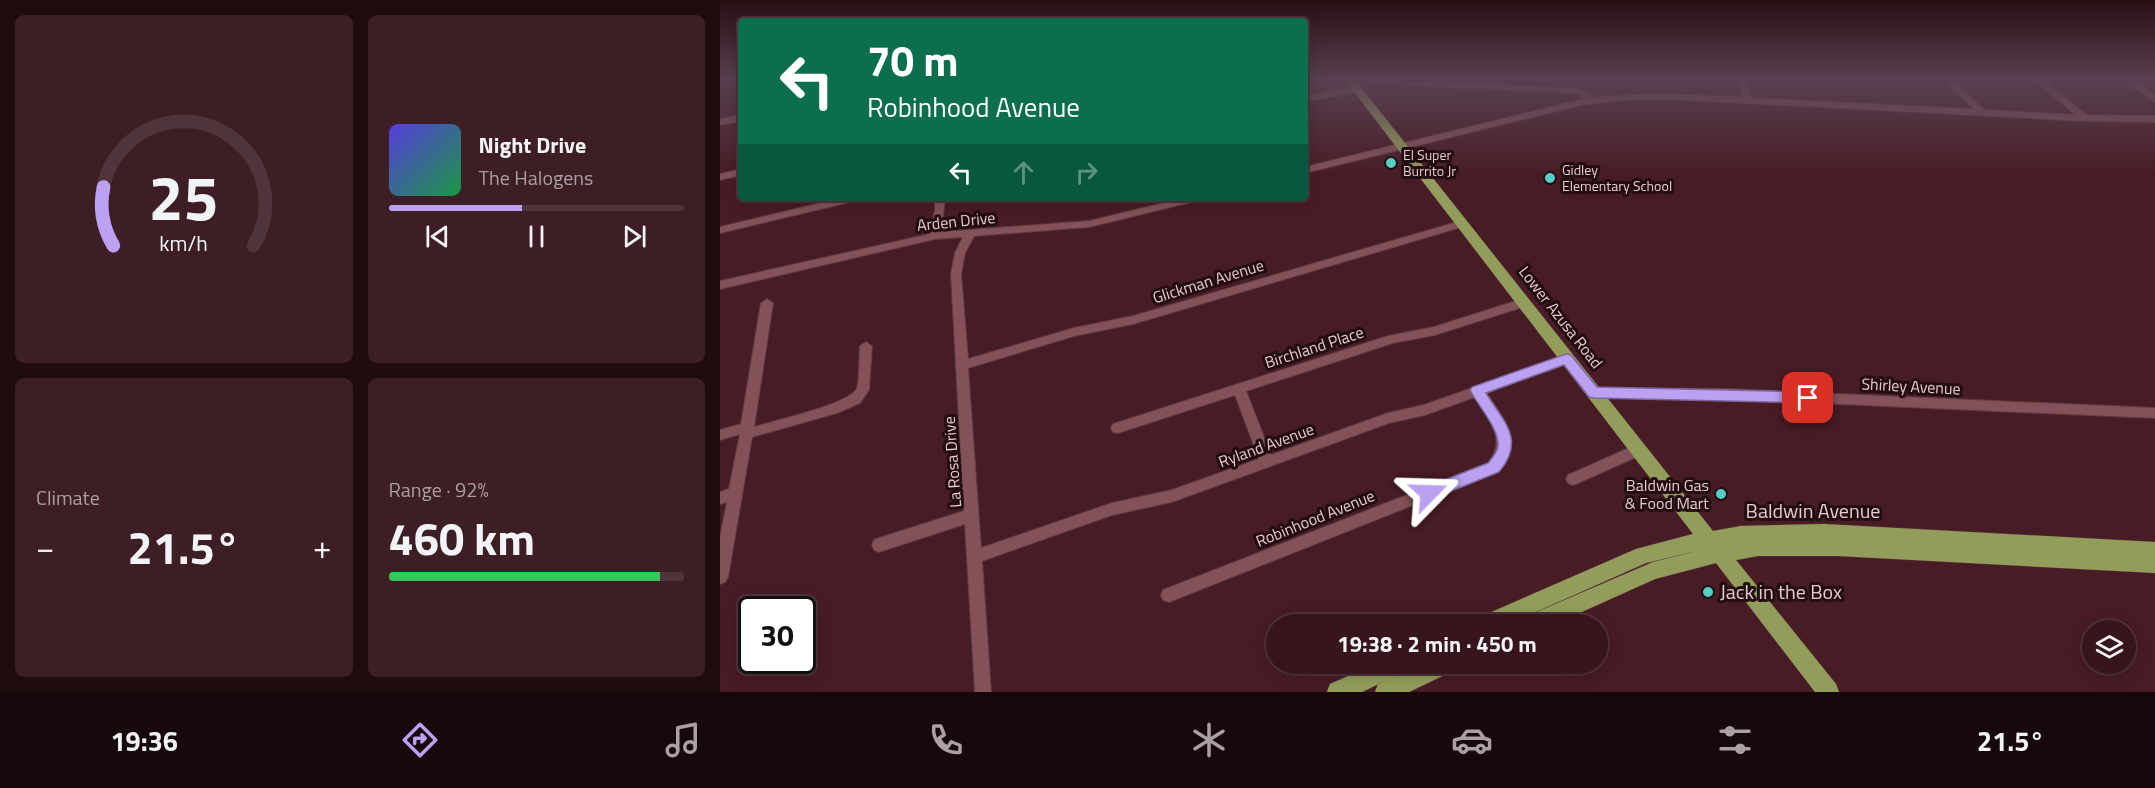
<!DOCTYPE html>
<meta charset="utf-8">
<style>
body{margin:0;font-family:"Titillium Web",sans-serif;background:#3d1e25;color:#f1f3f6;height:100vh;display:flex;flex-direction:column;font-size:22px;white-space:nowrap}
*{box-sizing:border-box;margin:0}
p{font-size:20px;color:#aa9fa3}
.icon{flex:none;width:33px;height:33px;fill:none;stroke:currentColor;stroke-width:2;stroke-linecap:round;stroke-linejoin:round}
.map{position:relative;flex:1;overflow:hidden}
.panel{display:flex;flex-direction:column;gap:15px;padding:15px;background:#1e0c0f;width:720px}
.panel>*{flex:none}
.top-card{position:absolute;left:18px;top:18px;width:570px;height:183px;border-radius:6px;box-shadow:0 3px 15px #0003,0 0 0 2px #50343b;background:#0b6e4f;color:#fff;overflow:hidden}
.controls{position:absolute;left:1362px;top:620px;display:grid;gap:12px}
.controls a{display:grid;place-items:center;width:54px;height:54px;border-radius:50%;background:#36151c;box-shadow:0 3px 15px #0003,0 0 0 2px #50343b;font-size:30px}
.speed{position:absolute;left:18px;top:596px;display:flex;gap:12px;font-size:30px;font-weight:700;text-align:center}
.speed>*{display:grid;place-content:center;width:78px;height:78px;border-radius:50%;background:#36151c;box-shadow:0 3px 15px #0003,0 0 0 2px #50343b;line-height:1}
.speed .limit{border:3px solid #111;border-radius:9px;background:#fff;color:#111}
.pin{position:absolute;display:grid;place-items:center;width:51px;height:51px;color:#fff;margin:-26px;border-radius:12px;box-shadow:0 3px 9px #0006}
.me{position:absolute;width:66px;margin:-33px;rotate:68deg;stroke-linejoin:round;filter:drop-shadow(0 0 4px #0008)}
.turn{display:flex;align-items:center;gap:21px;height:126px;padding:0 30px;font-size:27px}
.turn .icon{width:78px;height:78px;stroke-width:2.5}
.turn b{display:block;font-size:42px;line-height:51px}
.lanes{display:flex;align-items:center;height:57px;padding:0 30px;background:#0003;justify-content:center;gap:30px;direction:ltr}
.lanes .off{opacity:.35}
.big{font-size:45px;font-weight:700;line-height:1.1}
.panel .tile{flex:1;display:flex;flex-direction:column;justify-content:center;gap:9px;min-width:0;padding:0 21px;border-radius:9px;background:#3d1e25}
.panel .dial{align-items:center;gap:0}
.dial svg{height:156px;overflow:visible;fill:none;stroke:#50343b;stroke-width:7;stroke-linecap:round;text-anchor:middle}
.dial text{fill:#f1f3f6;stroke:none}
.song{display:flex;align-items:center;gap:18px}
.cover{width:72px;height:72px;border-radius:9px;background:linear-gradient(135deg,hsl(250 70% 55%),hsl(140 70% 35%))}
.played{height:6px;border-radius:3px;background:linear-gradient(90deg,#bca0f2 45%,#50343b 45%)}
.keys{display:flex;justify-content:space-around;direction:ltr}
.heat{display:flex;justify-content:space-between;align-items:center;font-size:33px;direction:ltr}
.charge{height:9px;border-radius:4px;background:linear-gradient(90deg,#34c759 92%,#50343b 0)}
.panel .tiles{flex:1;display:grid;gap:15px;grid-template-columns:repeat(2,1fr)}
.trip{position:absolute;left:546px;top:614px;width:342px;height:60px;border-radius:30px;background:#36151c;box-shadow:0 3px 15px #0003,0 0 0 2px #50343b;font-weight:700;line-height:60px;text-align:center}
.menu{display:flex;height:96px;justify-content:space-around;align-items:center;background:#16080b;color:#aa9fa3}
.menu .icon{width:42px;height:42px}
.menu .selected{color:#bca0f2}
.menu b{font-size:27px;color:#f1f3f6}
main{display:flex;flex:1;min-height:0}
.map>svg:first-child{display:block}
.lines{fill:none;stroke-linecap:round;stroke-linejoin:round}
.minor-casing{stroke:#603a43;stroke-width:2}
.major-casing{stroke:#603a43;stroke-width:1}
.minor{fill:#835159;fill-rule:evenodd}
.major{fill:#939d5b;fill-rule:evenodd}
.route{fill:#bca0f2;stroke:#7a689d;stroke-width:1.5}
.poi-dot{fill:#55cec6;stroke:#220e11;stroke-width:2}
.labels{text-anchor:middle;stroke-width:6;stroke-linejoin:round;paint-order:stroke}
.far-poi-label{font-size:14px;fill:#e7c9cc;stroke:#220e11;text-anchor:start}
.street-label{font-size:16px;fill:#e7c9cc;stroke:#220e11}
.poi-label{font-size:16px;fill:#e7c9cc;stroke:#220e11;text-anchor:end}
.near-street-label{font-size:20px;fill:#e7c9cc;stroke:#220e11}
.near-poi-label{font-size:20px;fill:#e7c9cc;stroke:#220e11;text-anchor:start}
</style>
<main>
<section class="panel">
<div class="tiles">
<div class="tile dial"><svg viewBox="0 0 100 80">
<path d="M14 69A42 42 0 1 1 86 69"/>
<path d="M14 69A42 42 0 0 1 9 39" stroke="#bca0f2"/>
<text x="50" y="56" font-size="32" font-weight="700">25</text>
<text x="50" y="72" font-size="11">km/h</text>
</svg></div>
<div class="tile">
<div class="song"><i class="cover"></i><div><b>Night Drive</b><p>The Halogens</p></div></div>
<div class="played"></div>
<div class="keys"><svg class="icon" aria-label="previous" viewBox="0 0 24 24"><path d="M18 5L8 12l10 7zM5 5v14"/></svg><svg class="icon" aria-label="pause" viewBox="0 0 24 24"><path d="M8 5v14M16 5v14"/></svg><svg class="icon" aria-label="next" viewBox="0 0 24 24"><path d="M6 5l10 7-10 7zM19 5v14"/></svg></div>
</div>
<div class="tile"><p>Climate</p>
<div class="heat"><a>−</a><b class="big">21.5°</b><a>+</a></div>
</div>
<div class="tile"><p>Range · 92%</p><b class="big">460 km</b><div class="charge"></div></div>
</div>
</section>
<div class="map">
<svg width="1435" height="692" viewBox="0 0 1435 692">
<rect width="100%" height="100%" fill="#481c25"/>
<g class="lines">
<defs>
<path id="minor" d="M640,80L855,88L868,92L872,98C923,92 972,95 1023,97L1018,80H1026L1032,98L1254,109L1223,80H1231L1265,110L1356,115L1314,80H1323L1367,115L1435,116V122L1365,121L948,99L902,100L862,105L585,173V167L864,99L862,96L854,93L648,83L633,85L629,83Z
M1403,80H1412L1435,95V102Z
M637,87H640V91L585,102V96Z
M21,115V121L0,125V119Z
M21,169V175L0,180V174Z
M122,198H132L130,202L0,233V227Z
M215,198H225L221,232L369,221L465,198H482L480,200L369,227L254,236L245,253L241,274L248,359L354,328L413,316L737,222H745L746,224L745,226L413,324L354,336L248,368L261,548L392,503L452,490L539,459L515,395L398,433L393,432L391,428L393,424L668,336L714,327L802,299L808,303L806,306L715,335L673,343L526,391L551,455L668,413L704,405L842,356H850L852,359L850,362L766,393C785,422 800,438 779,471L449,602L443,600L441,595L443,590L769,463C787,437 769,419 755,397L705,415L669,423L452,502L392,515L262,561L271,692H255L245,524L159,552L154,550L152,545L154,540L159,538L244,511L231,274L235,253L243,237L215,239L0,289V281L210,234L215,210Z
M47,299L53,303L34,427C53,421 131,404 137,388C140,378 139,357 140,346L146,342L152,346L149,390L140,403L117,413L32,437L8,577L5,582L0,584V537L7,502L0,504V492L9,489L20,434L0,440V430L21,424L41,303Z
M874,388L1007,389L1435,408V418L1007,399L874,398L870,396L868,393L870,390Z
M918,444L923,446L925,450L923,454L858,483L853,485L848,483L846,479L848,475Z"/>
<path id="major" d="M625,80H635L993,531L1021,526L1104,524L1435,542V573L1118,556H1038L1016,560L1116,684L1119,692H1095L996,563L935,579L835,624H802L805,617L933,562L985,549L926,563L789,624H757L760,617L916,549L973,534Z
M658,663H691L688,670L642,692H607L610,684Z
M705,663H738L735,670L689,692H655L658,684Z"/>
</defs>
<!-- minor casing -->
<use href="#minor" class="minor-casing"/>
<!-- major casing -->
<use href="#major" class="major-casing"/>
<!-- minor -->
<use href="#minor" class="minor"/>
<!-- major -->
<use href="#major" class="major"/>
</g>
<!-- sky -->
<linearGradient id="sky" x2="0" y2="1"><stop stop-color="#280f14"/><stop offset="0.45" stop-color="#584051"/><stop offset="1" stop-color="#584051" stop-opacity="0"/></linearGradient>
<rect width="1435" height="176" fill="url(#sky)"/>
<!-- route -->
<path class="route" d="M846,354L851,355L877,387L1088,392L1093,394L1095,398L1093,402L1088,403L874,398L869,397L844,365L766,393C784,422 806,440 779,472L709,500L703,498L701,493L703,488L768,463C772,458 777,453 778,446C779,428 758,406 750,390L752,387Z"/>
<!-- markers -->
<g class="poi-dot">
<circle cx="671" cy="163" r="6"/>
<circle cx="830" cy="178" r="6"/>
<circle cx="1001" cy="494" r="6"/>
<circle cx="988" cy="592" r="6"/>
</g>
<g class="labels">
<!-- far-poi labels -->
<g class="far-poi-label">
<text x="683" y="160">El Super<tspan x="683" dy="16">Burrito Jr</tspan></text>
<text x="842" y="175">Gidley<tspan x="842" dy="16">Elementary School</tspan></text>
</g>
<!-- street labels -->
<g class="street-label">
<text transform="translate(236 221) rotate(-6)" y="6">Arden Drive</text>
<text transform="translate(488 281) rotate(-17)" y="6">Glickman Avenue</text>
<text transform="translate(841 317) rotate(52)" y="6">Lower Azusa Road</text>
<text transform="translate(594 347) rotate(-18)" y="6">Birchland Place</text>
<text transform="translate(1191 386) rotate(3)" y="6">Shirley Avenue</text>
<text transform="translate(546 445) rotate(-20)" y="6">Ryland Avenue</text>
<text transform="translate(232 462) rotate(-94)" y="6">La Rosa Drive</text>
<text transform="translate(595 518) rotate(-22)" y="6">Robinhood Avenue</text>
</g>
<!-- poi labels -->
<g class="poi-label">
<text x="989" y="491">Baldwin Gas<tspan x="989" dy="18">&amp; Food Mart</tspan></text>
</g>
<!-- near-street labels -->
<g class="near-street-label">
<text x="1093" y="518">Baldwin Avenue</text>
</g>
<!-- near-poi labels -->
<g class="near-poi-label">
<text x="1000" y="599">Jack in the Box</text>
</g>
</g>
</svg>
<div class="controls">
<a><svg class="icon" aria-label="layers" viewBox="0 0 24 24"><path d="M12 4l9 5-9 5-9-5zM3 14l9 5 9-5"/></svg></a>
</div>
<div class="speed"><div class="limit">30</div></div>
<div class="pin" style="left:1088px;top:398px;background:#d93025"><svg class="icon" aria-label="arrive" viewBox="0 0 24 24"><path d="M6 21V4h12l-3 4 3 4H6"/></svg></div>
<svg class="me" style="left:709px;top:493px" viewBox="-20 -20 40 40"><path d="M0-17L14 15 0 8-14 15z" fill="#bca0f2" stroke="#fff" stroke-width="4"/></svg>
<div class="trip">19:38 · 2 min · 450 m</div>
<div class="top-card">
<div class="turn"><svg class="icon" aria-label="left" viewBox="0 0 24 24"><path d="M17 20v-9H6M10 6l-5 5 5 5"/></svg><div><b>70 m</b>Robinhood Avenue</div></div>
<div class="lanes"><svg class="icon" aria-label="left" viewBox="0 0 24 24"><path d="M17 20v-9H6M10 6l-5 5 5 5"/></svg><svg class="icon off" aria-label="ahead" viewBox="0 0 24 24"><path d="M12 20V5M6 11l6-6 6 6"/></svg><svg class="icon off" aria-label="right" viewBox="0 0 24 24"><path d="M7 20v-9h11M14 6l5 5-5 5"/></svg></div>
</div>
</div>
</main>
<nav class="menu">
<b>19:36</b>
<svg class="icon selected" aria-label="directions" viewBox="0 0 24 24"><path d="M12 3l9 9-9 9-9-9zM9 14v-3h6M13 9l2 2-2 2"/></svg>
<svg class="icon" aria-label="music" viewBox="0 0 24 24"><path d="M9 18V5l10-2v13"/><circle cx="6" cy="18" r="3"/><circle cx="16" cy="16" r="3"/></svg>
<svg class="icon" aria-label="phone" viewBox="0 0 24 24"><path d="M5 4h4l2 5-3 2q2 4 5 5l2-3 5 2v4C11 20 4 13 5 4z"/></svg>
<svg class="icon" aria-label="climate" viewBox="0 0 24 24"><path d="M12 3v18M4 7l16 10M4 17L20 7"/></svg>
<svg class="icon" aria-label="car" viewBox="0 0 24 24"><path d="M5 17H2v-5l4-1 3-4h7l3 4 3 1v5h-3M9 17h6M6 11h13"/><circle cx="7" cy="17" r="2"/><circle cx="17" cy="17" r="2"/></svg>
<svg class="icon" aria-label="filters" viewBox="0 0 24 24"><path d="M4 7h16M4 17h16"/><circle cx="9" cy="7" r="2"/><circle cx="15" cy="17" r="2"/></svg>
<b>21.5°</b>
</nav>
